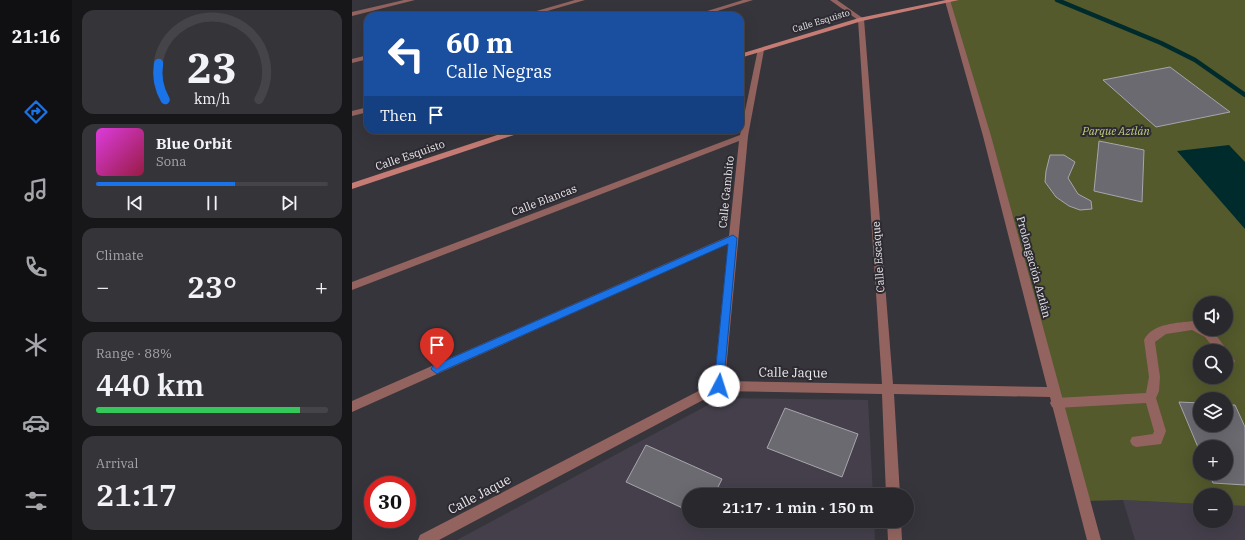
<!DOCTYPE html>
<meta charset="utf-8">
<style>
body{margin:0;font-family:"IBM Plex Serif",serif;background:#353439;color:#f1f3f6;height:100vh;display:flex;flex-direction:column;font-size:15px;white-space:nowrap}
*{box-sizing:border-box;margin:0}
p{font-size:13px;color:#a5a6aa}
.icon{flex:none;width:22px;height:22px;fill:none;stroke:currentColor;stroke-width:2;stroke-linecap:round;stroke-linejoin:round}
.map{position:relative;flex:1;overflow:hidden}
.drawer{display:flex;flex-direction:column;gap:10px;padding:10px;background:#171619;width:280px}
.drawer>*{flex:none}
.top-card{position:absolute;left:12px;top:12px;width:380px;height:122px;border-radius:12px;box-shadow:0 4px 16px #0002,0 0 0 1px #454449;background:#1a4fa0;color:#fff;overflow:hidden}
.tools{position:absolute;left:841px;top:296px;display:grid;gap:8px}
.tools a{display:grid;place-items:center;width:40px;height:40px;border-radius:50%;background:#29282d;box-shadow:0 4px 16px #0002,0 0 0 1px #454449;font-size:20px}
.speed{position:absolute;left:12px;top:476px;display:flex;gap:8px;font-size:20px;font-weight:700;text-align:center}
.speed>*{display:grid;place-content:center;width:52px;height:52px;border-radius:50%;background:#29282d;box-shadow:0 4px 16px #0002,0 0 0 1px #454449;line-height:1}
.speed .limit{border:6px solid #d22;background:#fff;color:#111}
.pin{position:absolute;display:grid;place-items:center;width:34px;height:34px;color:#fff;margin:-41px -17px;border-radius:50% 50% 50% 0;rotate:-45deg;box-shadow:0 0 4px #0007}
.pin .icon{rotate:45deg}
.me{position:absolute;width:44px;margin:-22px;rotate:5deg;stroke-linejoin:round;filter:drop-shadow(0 0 3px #0008)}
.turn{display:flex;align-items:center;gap:14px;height:84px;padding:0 16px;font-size:18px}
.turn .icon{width:52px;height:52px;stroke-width:2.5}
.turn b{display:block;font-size:28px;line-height:34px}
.then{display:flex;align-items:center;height:38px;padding:0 16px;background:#0003;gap:8px;font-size:15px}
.big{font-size:30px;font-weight:600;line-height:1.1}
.drawer .tile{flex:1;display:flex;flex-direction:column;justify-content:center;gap:6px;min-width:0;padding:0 14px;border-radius:12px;background:#353439}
.drawer .dial{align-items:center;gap:0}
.dial svg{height:104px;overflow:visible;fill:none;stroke:#454449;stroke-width:7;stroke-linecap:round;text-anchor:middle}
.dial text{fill:#f1f3f6;stroke:none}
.song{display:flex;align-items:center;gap:12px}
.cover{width:48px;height:48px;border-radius:6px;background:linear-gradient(135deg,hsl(300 70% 55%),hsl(340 70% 35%))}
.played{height:4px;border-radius:2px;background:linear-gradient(90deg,#1a73e8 60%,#454449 60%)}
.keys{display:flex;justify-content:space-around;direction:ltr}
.heat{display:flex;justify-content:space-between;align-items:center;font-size:22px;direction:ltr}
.charge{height:6px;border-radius:3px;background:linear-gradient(90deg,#34c759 88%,#454449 0)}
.trip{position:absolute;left:330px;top:488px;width:232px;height:40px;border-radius:20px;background:#29282d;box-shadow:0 4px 16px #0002,0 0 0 1px #454449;font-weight:600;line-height:40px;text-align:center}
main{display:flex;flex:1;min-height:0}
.tabs{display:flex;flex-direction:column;width:72px;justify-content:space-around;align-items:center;background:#101012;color:#a5a6aa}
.tabs .icon{width:28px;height:28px}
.tabs .active{color:#1a73e8}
.tabs b{font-size:18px;color:#f1f3f6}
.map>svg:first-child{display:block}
.built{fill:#443f4b}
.green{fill:#545a2c;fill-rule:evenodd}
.water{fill:#002b2c}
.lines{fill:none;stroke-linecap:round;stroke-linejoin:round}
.stream{stroke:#002b2c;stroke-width:4.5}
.building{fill:#6c6a71;stroke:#a8a5ad}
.lane{fill:#93645f;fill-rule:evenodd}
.street{fill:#93645f;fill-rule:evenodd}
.secondary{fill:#c67c74;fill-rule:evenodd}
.route{fill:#1a73e8;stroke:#114b97}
.labels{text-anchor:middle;stroke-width:4;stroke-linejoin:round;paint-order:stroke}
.far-street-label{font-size:9px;fill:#e9e8ec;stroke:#2d2b31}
.park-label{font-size:11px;font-style:italic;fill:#c2cf7d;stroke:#2d2b31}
.street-label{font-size:11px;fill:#e9e8ec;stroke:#2d2b31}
.near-street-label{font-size:13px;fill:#e9e8ec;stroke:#2d2b31}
</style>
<main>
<nav class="tabs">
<b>21:16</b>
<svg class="icon active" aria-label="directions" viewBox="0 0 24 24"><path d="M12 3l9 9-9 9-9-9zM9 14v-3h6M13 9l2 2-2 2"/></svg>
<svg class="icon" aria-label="music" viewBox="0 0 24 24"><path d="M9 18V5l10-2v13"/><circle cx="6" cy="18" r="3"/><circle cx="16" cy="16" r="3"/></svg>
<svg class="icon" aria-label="phone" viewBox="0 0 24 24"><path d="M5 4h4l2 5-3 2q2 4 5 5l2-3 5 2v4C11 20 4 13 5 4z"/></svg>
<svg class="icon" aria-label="climate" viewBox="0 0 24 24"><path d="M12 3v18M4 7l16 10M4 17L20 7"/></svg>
<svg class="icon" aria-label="car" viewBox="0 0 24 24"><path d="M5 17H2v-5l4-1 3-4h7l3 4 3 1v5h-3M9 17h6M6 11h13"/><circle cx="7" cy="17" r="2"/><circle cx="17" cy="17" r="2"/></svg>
<svg class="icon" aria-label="filters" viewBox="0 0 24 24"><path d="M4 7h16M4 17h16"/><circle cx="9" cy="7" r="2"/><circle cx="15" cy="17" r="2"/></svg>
</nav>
<section class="drawer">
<div class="tile dial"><svg viewBox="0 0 100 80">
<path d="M14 69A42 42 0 1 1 86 69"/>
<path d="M14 69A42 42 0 0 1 9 41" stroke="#1a73e8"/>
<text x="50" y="56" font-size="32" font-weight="700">23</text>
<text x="50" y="72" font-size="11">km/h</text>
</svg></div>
<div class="tile">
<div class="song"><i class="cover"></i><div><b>Blue Orbit</b><p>Sona</p></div></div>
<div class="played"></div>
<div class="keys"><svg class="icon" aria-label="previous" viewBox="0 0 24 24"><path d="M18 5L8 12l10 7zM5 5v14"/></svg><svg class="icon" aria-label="pause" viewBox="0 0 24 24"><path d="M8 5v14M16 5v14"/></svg><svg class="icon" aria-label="next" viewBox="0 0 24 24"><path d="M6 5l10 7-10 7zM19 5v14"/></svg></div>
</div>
<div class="tile"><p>Climate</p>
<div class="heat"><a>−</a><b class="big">23°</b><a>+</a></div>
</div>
<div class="tile"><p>Range · 88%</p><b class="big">440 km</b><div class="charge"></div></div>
<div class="tile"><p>Arrival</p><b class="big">21:17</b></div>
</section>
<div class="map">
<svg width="893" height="540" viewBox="0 0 893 540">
<rect width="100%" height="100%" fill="#37353c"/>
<!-- built -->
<path class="built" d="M369,398L516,400L521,495H337V521H522L523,540H105Z
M771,500L848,504V521H874V505L893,506V540H783Z"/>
<!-- green -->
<path class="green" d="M604,0H893V506L874,505V495H848V504L771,500L732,501L596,1ZM848,303H874V329H848ZM848,351H874V377H848ZM848,399H874V425H848ZM848,447H874V473H848Z"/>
<!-- water -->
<path class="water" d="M877,145L893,162V229L825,151Z"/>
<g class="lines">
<!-- stream -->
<path class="stream" d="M705,0L809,43L843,60L893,95"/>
</g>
<!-- building -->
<path class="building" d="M818,67L878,112L804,127L751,80Z
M747,141L792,150L790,202L742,191Z
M698,155H712L723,162L716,178L726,194L739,201L740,209L728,210L717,206L704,197L693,182L694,171Z
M827,402L848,403V425H874V405H883L893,427V485L861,483L857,473H874V447H848V452Z
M433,408L506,434L490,477L415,448Z
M294,445L370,479L362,495H337V511L274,482Z"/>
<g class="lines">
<!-- lane -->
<path class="lane" d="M842,321L848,323V329H858L861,331L883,361L881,364L874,365V351H864L853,337L840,330L814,334L803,342L808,377L807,391L804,398L814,431L809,444L784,447L780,445L778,441L780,437L801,434L802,431L794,403L704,408L700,407L698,403L700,399L704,398L794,393L797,377L792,340C800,323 826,323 842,321Z"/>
<!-- street -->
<path class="street" d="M52,0H63L0,16V12Z
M223,0H233L178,16H167Z
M391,0H401L349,16H339Z
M478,0H485L512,19L541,384L695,387L631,136L593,1L598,0L639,136L749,540H735L698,397L542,394L548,495H534L530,394L368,391L87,540H66L68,535L362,383L376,244L0,412V401L377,236L387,141L0,290V282L388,135L406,49L412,50L396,136L373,381L530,384L506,20Z
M16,55V59L0,63V59Z
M16,107V112L0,116V111Z
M535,521H549L550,540H536Z"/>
<!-- secondary -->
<path class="secondary" d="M594,0H607L510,21L388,58V54L507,18Z
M160,130H172L171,132L0,189V183Z"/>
</g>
<!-- route -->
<path class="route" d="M381,235L385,238L371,389H363L362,386L376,244L88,372L85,374L79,369L81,366Z"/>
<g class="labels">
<!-- far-street labels -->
<g class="far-street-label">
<text transform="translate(469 21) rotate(-17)" y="3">Calle Esquisto</text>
</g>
<!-- park labels -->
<g class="park-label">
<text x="764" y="135">Parque Aztlán</text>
</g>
<!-- street labels -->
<g class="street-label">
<text transform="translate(58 155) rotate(-19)" y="4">Calle Esquisto</text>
<text transform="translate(374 192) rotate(-84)" y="4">Calle Gambito</text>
<text transform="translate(192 200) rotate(-21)" y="4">Calle Blancas</text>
<text transform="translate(526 257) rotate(-94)" y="4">Calle Escaque</text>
<text transform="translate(682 267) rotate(75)" y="4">Prolongación Aztlán</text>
</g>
<!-- near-street labels -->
<g class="near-street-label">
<text transform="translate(441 372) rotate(1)" y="5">Calle Jaque</text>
<text transform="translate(127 494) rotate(-28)" y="5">Calle Jaque</text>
</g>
</g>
</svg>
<div class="tools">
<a><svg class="icon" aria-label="sound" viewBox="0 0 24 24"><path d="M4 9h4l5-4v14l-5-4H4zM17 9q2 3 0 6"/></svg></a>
<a><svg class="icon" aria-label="search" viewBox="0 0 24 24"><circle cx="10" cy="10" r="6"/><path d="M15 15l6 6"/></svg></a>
<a><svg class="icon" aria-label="layers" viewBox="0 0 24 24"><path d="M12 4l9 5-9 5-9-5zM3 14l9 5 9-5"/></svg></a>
<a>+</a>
<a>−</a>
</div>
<div class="speed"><div class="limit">30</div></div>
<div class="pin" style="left:85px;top:369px;background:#d93025"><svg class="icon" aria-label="arrive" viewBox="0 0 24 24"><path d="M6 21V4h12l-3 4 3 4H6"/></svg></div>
<svg class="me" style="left:367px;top:386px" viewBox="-20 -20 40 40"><circle r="19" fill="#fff"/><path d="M0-13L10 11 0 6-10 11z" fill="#1a73e8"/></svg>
<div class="trip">21:17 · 1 min · 150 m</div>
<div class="top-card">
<div class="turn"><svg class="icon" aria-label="left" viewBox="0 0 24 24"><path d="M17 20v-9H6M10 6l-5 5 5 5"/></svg><div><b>60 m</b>Calle Negras</div></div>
<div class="then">Then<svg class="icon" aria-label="arrive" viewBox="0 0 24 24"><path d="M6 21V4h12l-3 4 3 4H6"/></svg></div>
</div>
</div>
</main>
